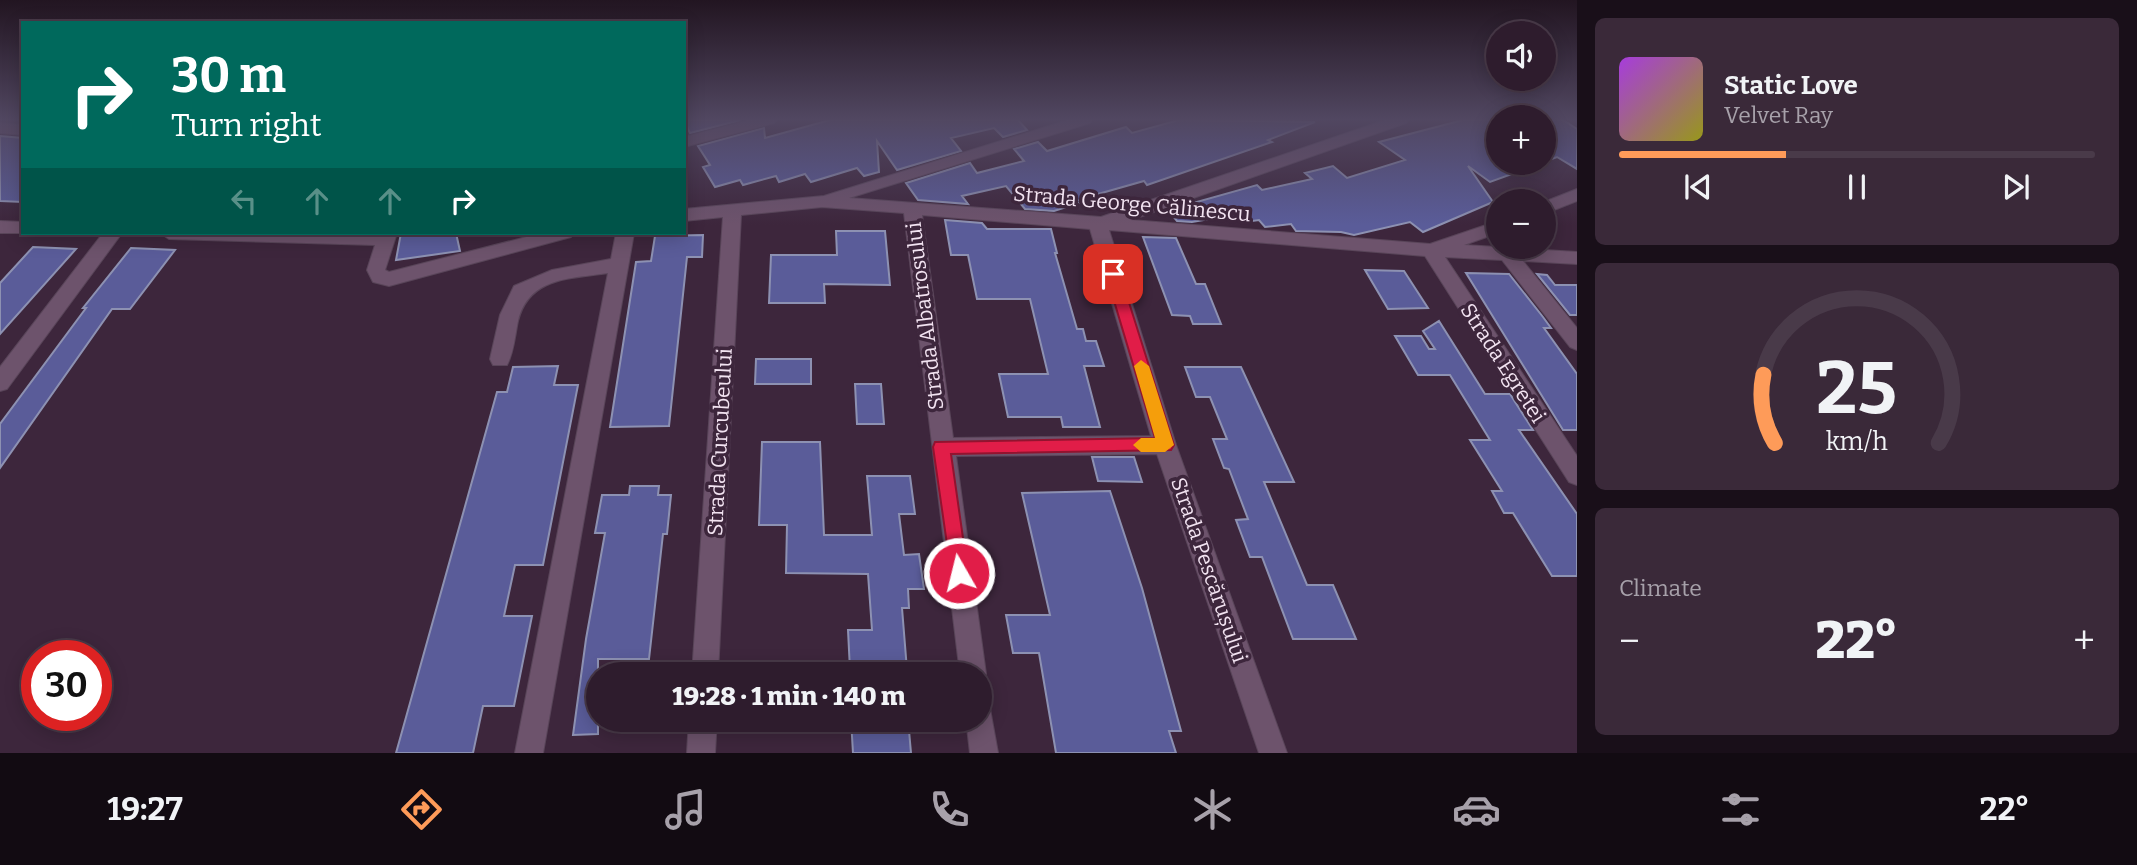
<!DOCTYPE html>
<meta charset="utf-8">
<style>
body{margin:0;font-family:Bitter,serif;background:#3a2939;color:#f1f3f6;height:100vh;display:flex;flex-direction:column;font-size:26px;white-space:nowrap}
*{box-sizing:border-box;margin:0}
p{font-size:23px;color:#a7a1aa}
.icon{flex:none;width:38px;height:38px;fill:none;stroke:currentColor;stroke-width:2;stroke-linecap:round;stroke-linejoin:round}
.map{position:relative;flex:1;overflow:hidden}
.drawer{display:flex;flex-direction:column;gap:18px;padding:18px;background:#190f19;width:560px}
.drawer>*{flex:none}
.hud{position:absolute;left:21px;top:21px;width:665px;height:214px;border-radius:0px;box-shadow:0 4px 18px #0003,0 0 0 2px #493a49;background:#00695c;color:#fff;overflow:hidden}
.fabs{position:absolute;left:1486px;top:21px;display:grid;gap:14px}
.fabs a{display:grid;place-items:center;width:70px;height:70px;border-radius:50%;background:#2e1c2d;box-shadow:0 4px 18px #0003,0 0 0 2px #493a49;font-size:35px}
.speed{position:absolute;left:21px;top:640px;display:flex;gap:14px;font-size:35px;font-weight:700;text-align:center}
.speed>*{display:grid;place-content:center;width:91px;height:91px;border-radius:50%;background:#2e1c2d;box-shadow:0 4px 18px #0003,0 0 0 2px #493a49;line-height:1}
.speed .limit{border:10px solid #d22;background:#fff;color:#111}
.pin{position:absolute;display:grid;place-items:center;width:60px;height:60px;color:#fff;margin:-30px;border-radius:14px;box-shadow:0 4px 10px #0006}
.me{position:absolute;width:77px;margin:-38px;rotate:352deg;stroke-linejoin:round;filter:drop-shadow(0 0 5px #0008)}
.turn{display:flex;align-items:center;gap:24px;height:147px;padding:0 35px;font-size:32px}
.turn .icon{width:91px;height:91px;stroke-width:2.5}
.turn b{display:block;font-size:49px;line-height:60px}
.lanes{display:flex;align-items:center;height:66px;padding:0 35px;background:#0003;justify-content:center;gap:35px;direction:ltr}
.lanes .off{opacity:.35}
.big{font-size:52px;font-weight:800;line-height:1.1}
.drawer .card{flex:1;display:flex;flex-direction:column;justify-content:center;gap:10px;min-width:0;padding:0 24px;border-radius:10px;background:#3a2939}
.drawer .dial{align-items:center;gap:0}
.dial svg{height:182px;overflow:visible;fill:none;stroke:#493a49;stroke-width:7;stroke-linecap:round;text-anchor:middle}
.dial text{fill:#f1f3f6;stroke:none}
.song{display:flex;align-items:center;gap:21px}
.cover{width:84px;height:84px;border-radius:10px;background:linear-gradient(135deg,hsl(280 70% 55%),hsl(60 70% 35%))}
.played{height:7px;border-radius:4px;background:linear-gradient(90deg,#fe9b59 35%,#493a49 35%)}
.keys{display:flex;justify-content:space-around;direction:ltr}
.heat{display:flex;justify-content:space-between;align-items:center;font-size:38px;direction:ltr}
.trip{position:absolute;left:586px;top:662px;width:406px;height:70px;border-radius:35px;background:#2e1c2d;box-shadow:0 4px 18px #0003,0 0 0 2px #493a49;font-weight:800;line-height:70px;text-align:center}
.tab-bar{display:flex;height:112px;justify-content:space-around;align-items:center;background:#120b12;color:#a7a1aa}
.tab-bar .icon{width:49px;height:49px}
.tab-bar .current{color:#fe9b59}
.tab-bar b{font-size:32px;color:#f1f3f6}
main{display:flex;flex:1;min-height:0}
.map>svg:first-child{display:block}
.building{fill:#5a5c99;stroke:#8d91b2;stroke-width:2}
.lines{fill:none;stroke-linecap:round;stroke-linejoin:round}
.street-casing{stroke:#594559;stroke-width:2}
.street{fill:#6d536c;fill-rule:evenodd}
.route{fill:#e11d48;stroke:#92132f;stroke-width:2}
.slow{fill:#f59e0b}
.labels{text-anchor:middle;stroke-width:7;stroke-linejoin:round;paint-order:stroke}
.street-label{font-size:21px;fill:#f2e3f1;stroke:#3d263c}
</style>
<main>
<div class="map">
<svg width="1577" height="753" viewBox="0 0 1577 753">
<rect width="100%" height="100%" fill="#3d263c"/>
<!-- building -->
<path class="building" d="M684,120H741L690,133Z
M830,120H1018L1027,130L1003,137L994,128L951,138L961,151L897,170L877,141L879,172L864,176L857,168L811,182L805,174L779,182L776,176L743,185L740,180L715,187L703,167L710,165L698,146L764,128L765,138Z
M1179,120L1315,122L1268,140L1272,142L1147,185L1144,181L1084,198L1077,201L1079,203L1054,211L1025,209L1006,186L962,196L968,204L918,200L906,183L970,163L977,173L1024,161L1014,149L1038,142L1047,151L1126,127L1132,133Z
M1463,120H1498V163H1512L1523,170L1490,182L1468,166L1493,202L1423,232L1410,222L1354,235L1341,232L1296,231L1291,224L1265,227L1259,220L1245,222L1239,214L1192,222L1177,221L1168,210L1257,185L1262,190L1312,179L1305,173L1333,166L1347,178L1405,160L1379,142Z
M1544,120H1563L1577,129V169L1557,157L1544,162Z
M0,136L23,138V202L0,201Z
M945,220L982,223L987,229H1051L1057,253H1055L1077,329H1083L1086,341H1096L1104,366H1084L1100,427H1063L1061,417H1008L999,374H1048L1030,299H977L968,255H951Z
M836,231H885L890,285L824,284L825,303H769L771,255H837Z
M401,233H456L460,251L396,260Z
M703,235L702,257H687L669,426L610,427L636,262L651,261L655,236Z
M1143,237L1176,238L1196,284H1205L1221,324H1193L1190,316L1172,315Z
M33,247L76,249L0,334V283Z
M131,248L175,250L130,309H112L0,468V424L86,308H83Z
M1365,270L1404,271L1428,308L1388,309Z
M1466,273L1509,274L1543,317L1551,328H1544L1577,374V430H1563Z
M1537,274L1547,275L1555,285H1577V315H1570Z
M1439,321L1485,394H1510L1533,430H1519L1577,514V576H1552L1513,513H1504L1492,491H1502L1470,440H1490L1450,375H1418L1395,336H1421L1429,349H1435L1423,331Z
M756,359H811V384H755Z
M558,366L554,385H578L543,565H515L504,616H532L514,706H483L473,753H396L497,392H507L513,367Z
M1185,367H1241L1294,482H1264L1307,585H1333L1356,639H1293L1262,557H1250L1236,520L1248,519L1229,469L1224,468L1213,439H1227L1210,397H1196Z
M855,384H881L884,424H857Z
M762,442H820L824,535H872L867,476H910L915,514H899L904,555L919,554L924,589H908L909,608H902L907,670H850L848,630H872L868,574L786,573L787,525H759Z
M1092,457H1134L1142,482L1098,481Z
M630,486H659L658,495H671L667,534H663L649,659H598V734L573,735L586,639L605,533H595L602,495H629Z
M1110,491L1142,588L1181,731H1169L1176,753H1056L1039,653H1013L1006,615H1050L1022,493Z
M851,719H908L911,753H853Z"/>
<g class="lines">
<defs>
<path id="street" d="M750,120H776L774,123L684,147V137Z
M1068,120H1092L1090,123L849,198L1101,217L1385,120H1408L1406,123L1131,220L1430,244L1498,221V233L1464,245L1577,252V264L1523,261L1577,328V350L1570,347L1502,260L1445,257L1577,456V485L1569,482L1425,256L1109,230L1176,445L1287,753H1259L1157,454L956,456L986,674L980,685V674H960L904,213L822,207L741,215L718,674H692L723,217L684,221V209L824,196ZM922,215L1090,229L1151,436L953,438Z
M0,123L23,125V135L0,133Z
M1577,189V201L1544,214V202Z
M0,221L23,222V233H28H0Z
M103,233H122L7,389L0,391V367Z
M160,233H397L385,270L389,272L542,233H574L571,237L389,286L373,282L367,270L375,245L169,239Z
M616,233H634L543,753H515L608,273C569,279 529,277 518,321C515,335 514,352 507,365H493L490,359L500,315L514,286L552,270L611,259Z
M980,705L990,709L998,753H970L966,719H980Z
M689,719H717L715,753H687Z"/>
</defs>
<!-- street casing -->
<use href="#street" class="street-casing"/>
<!-- street -->
<use href="#street" class="street"/>
</g>
<!-- sky -->
<linearGradient id="sky" x2="0" y2="1"><stop stop-color="#221521"/><stop offset="0.53" stop-color="#514761"/><stop offset="1" stop-color="#514761" stop-opacity="0"/></linearGradient>
<rect width="1577" height="225" fill="url(#sky)"/>
<!-- route -->
<path class="route" d="M1113,268L1120,274L1174,445L1171,450L951,454L968,573L966,579L959,582L952,579L933,447L935,442L1155,438L1106,274Z"/>
<!-- slow -->
<path class="slow" d="M1141,360L1149,366L1174,445L1165,452H1141L1133,445L1141,438H1155L1134,366Z"/>
<g class="labels">
<!-- street labels -->
<g class="street-label">
<text transform="translate(1132 204) rotate(5)" y="7">Strada George Călinescu</text>
<text transform="translate(925 316) rotate(-97)" y="7">Strada Albatrosului</text>
<text transform="translate(1503 363) rotate(57)" y="7">Strada Egretei</text>
<text transform="translate(720 442) rotate(-87)" y="7">Strada Curcubeului</text>
<text transform="translate(1209 570) rotate(71)" y="7">Strada Pescărușului</text>
</g>
</g>
</svg>
<div class="fabs">
<a><svg class="icon" aria-label="sound" viewBox="0 0 24 24"><path d="M4 9h4l5-4v14l-5-4H4zM17 9q2 3 0 6"/></svg></a>
<a>+</a>
<a>−</a>
</div>
<div class="speed"><div class="limit">30</div></div>
<div class="pin" style="left:1113px;top:274px;background:#d93025"><svg class="icon" aria-label="arrive" viewBox="0 0 24 24"><path d="M6 21V4h12l-3 4 3 4H6"/></svg></div>
<svg class="me" style="left:959px;top:573px" viewBox="-20 -20 40 40"><circle r="17" fill="#e11d48" stroke="#fff" stroke-width="3"/><path d="M0-11L8 9 0 5-8 9z" fill="#fff"/></svg>
<div class="trip">19:28 · 1 min · 140 m</div>
<div class="hud">
<div class="turn"><svg class="icon" aria-label="right" viewBox="0 0 24 24"><path d="M7 20v-9h11M14 6l5 5-5 5"/></svg><div><b>30 m</b>Turn right</div></div>
<div class="lanes"><svg class="icon off" aria-label="left" viewBox="0 0 24 24"><path d="M17 20v-9H6M10 6l-5 5 5 5"/></svg><svg class="icon off" aria-label="ahead" viewBox="0 0 24 24"><path d="M12 20V5M6 11l6-6 6 6"/></svg><svg class="icon off" aria-label="ahead" viewBox="0 0 24 24"><path d="M12 20V5M6 11l6-6 6 6"/></svg><svg class="icon" aria-label="right" viewBox="0 0 24 24"><path d="M7 20v-9h11M14 6l5 5-5 5"/></svg></div>
</div>
</div>
<section class="drawer">
<div class="card">
<div class="song"><i class="cover"></i><div><b>Static Love</b><p>Velvet Ray</p></div></div>
<div class="played"></div>
<div class="keys"><svg class="icon" aria-label="previous" viewBox="0 0 24 24"><path d="M18 5L8 12l10 7zM5 5v14"/></svg><svg class="icon" aria-label="pause" viewBox="0 0 24 24"><path d="M8 5v14M16 5v14"/></svg><svg class="icon" aria-label="next" viewBox="0 0 24 24"><path d="M6 5l10 7-10 7zM19 5v14"/></svg></div>
</div>
<div class="card dial"><svg viewBox="0 0 100 80">
<path d="M14 69A42 42 0 1 1 86 69"/>
<path d="M14 69A42 42 0 0 1 9 39" stroke="#fe9b59"/>
<text x="50" y="56" font-size="32" font-weight="700">25</text>
<text x="50" y="72" font-size="11">km/h</text>
</svg></div>
<div class="card"><p>Climate</p>
<div class="heat"><a>−</a><b class="big">22°</b><a>+</a></div>
</div>
</section>
</main>
<nav class="tab-bar">
<b>19:27</b>
<svg class="icon current" aria-label="directions" viewBox="0 0 24 24"><path d="M12 3l9 9-9 9-9-9zM9 14v-3h6M13 9l2 2-2 2"/></svg>
<svg class="icon" aria-label="music" viewBox="0 0 24 24"><path d="M9 18V5l10-2v13"/><circle cx="6" cy="18" r="3"/><circle cx="16" cy="16" r="3"/></svg>
<svg class="icon" aria-label="phone" viewBox="0 0 24 24"><path d="M5 4h4l2 5-3 2q2 4 5 5l2-3 5 2v4C11 20 4 13 5 4z"/></svg>
<svg class="icon" aria-label="climate" viewBox="0 0 24 24"><path d="M12 3v18M4 7l16 10M4 17L20 7"/></svg>
<svg class="icon" aria-label="car" viewBox="0 0 24 24"><path d="M5 17H2v-5l4-1 3-4h7l3 4 3 1v5h-3M9 17h6M6 11h13"/><circle cx="7" cy="17" r="2"/><circle cx="17" cy="17" r="2"/></svg>
<svg class="icon" aria-label="filters" viewBox="0 0 24 24"><path d="M4 7h16M4 17h16"/><circle cx="9" cy="7" r="2"/><circle cx="15" cy="17" r="2"/></svg>
<b>22°</b>
</nav>
